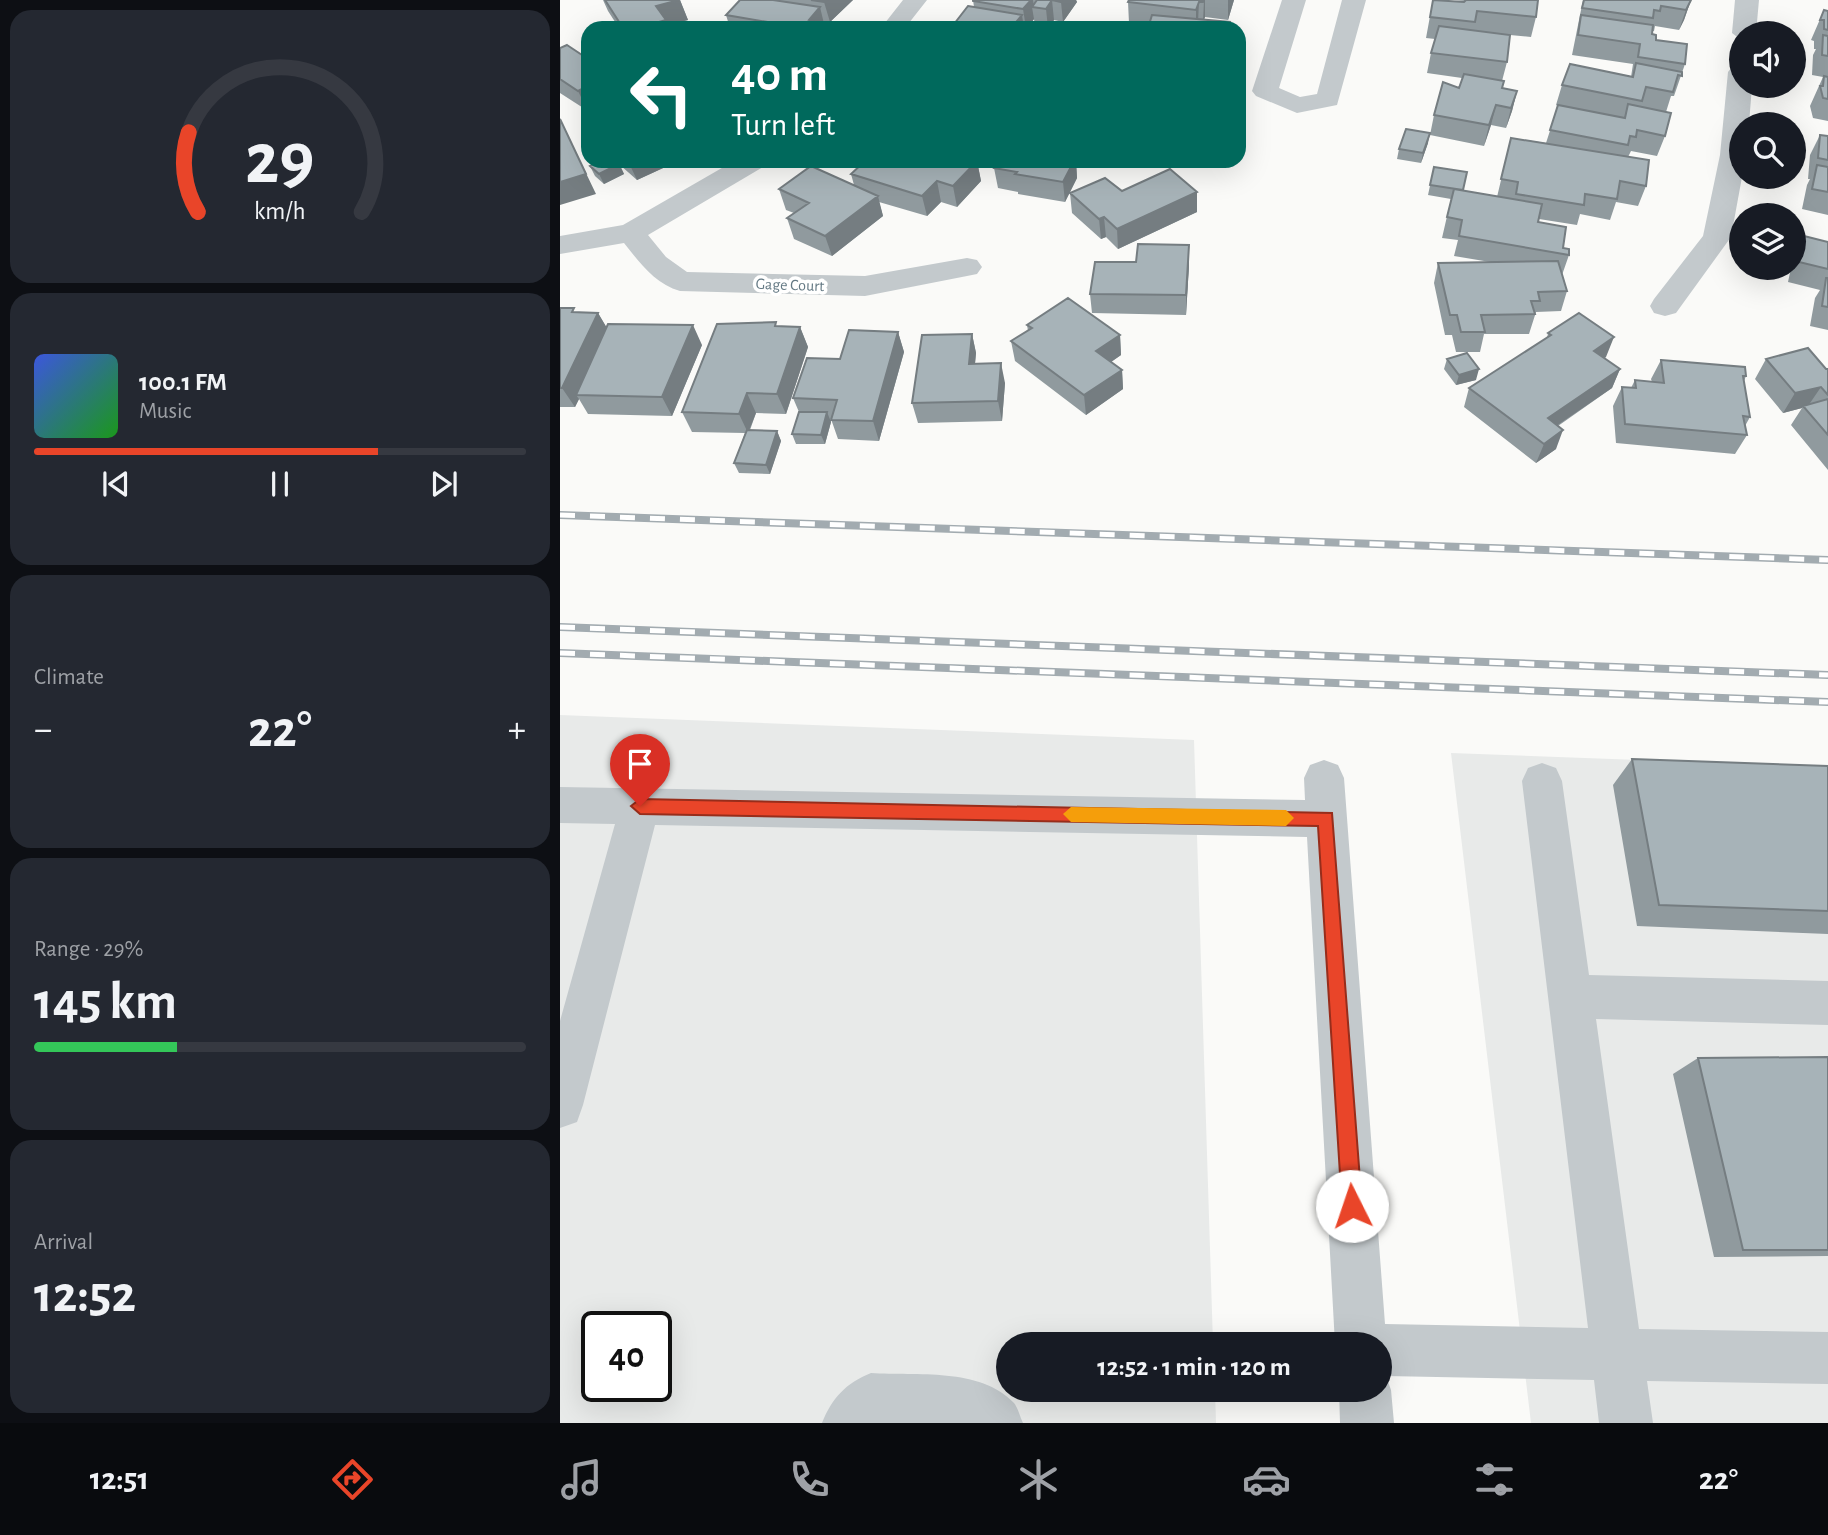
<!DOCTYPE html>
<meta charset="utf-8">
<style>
body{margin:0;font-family:"Alegreya Sans",sans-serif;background:#242831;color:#f1f3f6;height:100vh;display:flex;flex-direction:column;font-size:26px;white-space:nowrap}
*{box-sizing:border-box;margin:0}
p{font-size:23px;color:#9ea1a6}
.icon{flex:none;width:38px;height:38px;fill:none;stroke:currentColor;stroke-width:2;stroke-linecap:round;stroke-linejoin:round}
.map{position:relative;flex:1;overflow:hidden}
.drawer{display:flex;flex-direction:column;gap:10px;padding:10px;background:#0d0f14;width:560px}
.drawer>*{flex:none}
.guide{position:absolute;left:21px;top:21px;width:665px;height:147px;border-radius:21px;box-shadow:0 7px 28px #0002;background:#00695c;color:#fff;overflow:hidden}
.tools{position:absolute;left:1169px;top:21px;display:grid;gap:14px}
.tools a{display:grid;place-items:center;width:77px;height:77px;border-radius:50%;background:#171b24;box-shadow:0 7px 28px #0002;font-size:35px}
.speed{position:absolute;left:21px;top:1311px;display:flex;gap:14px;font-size:35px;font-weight:700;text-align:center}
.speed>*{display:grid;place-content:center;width:91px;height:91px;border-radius:50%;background:#171b24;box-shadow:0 7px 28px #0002;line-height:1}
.speed .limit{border:4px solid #111;border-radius:10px;background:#fff;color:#111}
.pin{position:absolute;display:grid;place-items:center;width:60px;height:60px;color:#fff;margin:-72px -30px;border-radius:50% 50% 50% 0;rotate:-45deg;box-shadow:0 0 7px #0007}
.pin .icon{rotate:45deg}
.me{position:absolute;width:77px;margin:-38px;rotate:356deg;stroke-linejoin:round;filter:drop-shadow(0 0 5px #0008)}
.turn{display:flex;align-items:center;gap:24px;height:147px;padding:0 35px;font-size:32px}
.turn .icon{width:91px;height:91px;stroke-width:2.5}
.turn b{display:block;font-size:49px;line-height:60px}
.big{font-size:52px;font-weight:600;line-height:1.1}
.drawer .card{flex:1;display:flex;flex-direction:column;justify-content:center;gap:10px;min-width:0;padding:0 24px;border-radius:21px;background:#242831}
.drawer .dial{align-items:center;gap:0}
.dial svg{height:182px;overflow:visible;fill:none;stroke:#363941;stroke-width:7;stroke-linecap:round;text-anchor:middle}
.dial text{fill:#f1f3f6;stroke:none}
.song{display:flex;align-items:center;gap:21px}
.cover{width:84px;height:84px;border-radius:10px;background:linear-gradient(135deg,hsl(230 70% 55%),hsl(120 70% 35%))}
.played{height:7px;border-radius:4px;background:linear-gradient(90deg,#e94529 70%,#363941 70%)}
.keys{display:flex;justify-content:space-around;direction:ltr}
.heat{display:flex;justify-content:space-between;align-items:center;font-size:38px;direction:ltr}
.charge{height:10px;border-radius:5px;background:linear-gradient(90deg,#34c759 29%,#363941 0)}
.trip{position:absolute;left:436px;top:1332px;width:396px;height:70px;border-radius:35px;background:#171b24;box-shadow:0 7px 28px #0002;font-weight:600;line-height:70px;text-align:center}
.tabs{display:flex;height:112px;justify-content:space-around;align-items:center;background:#090b0e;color:#9ea1a6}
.tabs .icon{width:49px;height:49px}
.tabs .on{color:#e94529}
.tabs b{font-size:32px;color:#f1f3f6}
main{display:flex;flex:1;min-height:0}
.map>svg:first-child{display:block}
.built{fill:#e8eae9;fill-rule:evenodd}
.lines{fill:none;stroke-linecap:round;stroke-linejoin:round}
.minor{fill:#c3c9cc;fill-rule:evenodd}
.rail-casing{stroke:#a2abb0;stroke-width:8}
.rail{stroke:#fff;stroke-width:5;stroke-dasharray:15;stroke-linecap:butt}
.wall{fill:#909a9e}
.shaded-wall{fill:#757d81}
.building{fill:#a7b3b8;stroke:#757d81;stroke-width:2}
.route{fill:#e94529;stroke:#972d1b;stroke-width:2}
.slow{fill:#f59e0b}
.labels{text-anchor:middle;stroke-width:7;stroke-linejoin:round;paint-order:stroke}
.far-street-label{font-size:16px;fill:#647984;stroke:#fff}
</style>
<main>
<section class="drawer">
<div class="card dial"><svg viewBox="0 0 100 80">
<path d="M14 69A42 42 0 1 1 86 69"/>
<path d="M14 69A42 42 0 0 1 10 34" stroke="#e94529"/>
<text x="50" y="56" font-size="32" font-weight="700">29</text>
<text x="50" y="72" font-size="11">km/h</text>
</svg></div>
<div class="card">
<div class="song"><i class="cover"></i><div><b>100.1 FM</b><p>Music</p></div></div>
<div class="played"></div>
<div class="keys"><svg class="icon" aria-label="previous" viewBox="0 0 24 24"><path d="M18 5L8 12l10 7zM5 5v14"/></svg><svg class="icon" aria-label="pause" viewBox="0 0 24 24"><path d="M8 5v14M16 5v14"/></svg><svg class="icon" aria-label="next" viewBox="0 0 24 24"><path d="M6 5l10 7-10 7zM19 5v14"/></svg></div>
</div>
<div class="card"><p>Climate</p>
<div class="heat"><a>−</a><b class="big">22°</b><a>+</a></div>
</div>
<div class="card"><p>Range · 29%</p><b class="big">145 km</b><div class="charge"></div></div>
<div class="card"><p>Arrival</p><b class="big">12:52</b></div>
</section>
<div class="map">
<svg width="1268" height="1423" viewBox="0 0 1268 1423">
<rect width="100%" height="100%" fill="#fafaf8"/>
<!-- built -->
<path class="built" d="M0,715L634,740L653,1344H448V1390H655L656,1423H0ZM37,1326H96V1386H37Z
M891,753L1268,767V1423H971Z"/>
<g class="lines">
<!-- minor -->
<path class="minor" d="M343,0H367L345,28H321Z
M722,0H746L719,88L740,97L757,94L782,0H806L777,105L737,113L696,96L692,91Z
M1175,0H1199L1196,33H1181V40L1172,33Z
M1181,64V86H1192L1189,124H1181L1182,177L1171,237L1116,313L1105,316L1094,313L1090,306L1094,299L1143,236L1160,155L1168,72L1172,67Z
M174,161H206L203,167L88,235L106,257L127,272L305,276L407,258L417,260L422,267L417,274L407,276L305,296L120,291C95,284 80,263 64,243L0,254V236L63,225Z
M764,760L778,765L784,778L825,1324L1028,1328L962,781L968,768L982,763L996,768L1002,781L1029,975L1268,981V1025L1036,1019L1079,1329L1268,1332V1384L1087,1381L1093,1423H1039L1034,1380L826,1376L831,1390L834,1423H780L779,1390H819V1344H775L747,837L95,825L23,1105L17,1122L0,1128V1021L55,824L0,823V787L745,800L744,778L750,765Z
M311,1373C356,1376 420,1367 454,1403C458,1408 460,1417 463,1423H262C272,1398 286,1383 311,1373Z"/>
<defs>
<path id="rail" d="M0,515L1268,560
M0,627L1268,675
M0,653L1268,702"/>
</defs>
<!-- rail casing -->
<use href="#rail" class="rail-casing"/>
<!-- rail -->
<use href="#rail" class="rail"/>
</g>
<!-- wall -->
<path class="wall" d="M43,0H120L128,20L108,25L109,28H59L48,11Z
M180,0H293L270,22L264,21L265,28H170L166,15Z
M413,0H516L517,2L503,22L494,20L489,28L475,27L474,19L467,28H391L414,7Z
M569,0H674L668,20L645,17L644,20L670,22L669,28H558H588L589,25L569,23L568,2Z
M873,0L904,2L905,1L894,0H978L976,17L971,37L950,35L947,62L942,81V88L957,91L952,111L946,128L931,125L924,146L870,135L874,115L899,88L902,78L867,73L871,53L875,39L866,38Z
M1023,0H1131L1124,20L1119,30L1095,26L1094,31H1092V34L1096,40L1125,64L1114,96H1111L1106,112L1105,136L1097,156L1071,151L1068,157L1086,186L1078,206L1056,202L1050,220L1020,214L1017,225L979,219L978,222L1009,255L1002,275L1007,291L1001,311L976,312L969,334H924L920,352H896L892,335H885L874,283L878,263L930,262L894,256L898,240L882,238L891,199L868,195L874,167L903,190V191L937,197L951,138L986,143L998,106L996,105L1002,85L1071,77L1073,64L1012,55Z
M1264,10L1268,11V121L1253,118L1250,106L1263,77L1252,75L1253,55L1256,49H1254V41L1251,40Z
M0,48L28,59V111L0,93Z
M1260,135L1268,136V215L1242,209L1247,185L1250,179H1248L1250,155Z
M868,143L861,163L837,159L839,149Z
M40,161H114V163L77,180L60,165L64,174L44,184L35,176L30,166Z
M417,161L421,181L397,207L381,202L367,216L319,202L323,216L272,256L234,239L227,218L234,213L226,210L219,189L294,185L291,174Z
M438,161H516L517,178L505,202L458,194V192L438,188L434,168Z
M562,191L637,192V212L558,249L546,237L541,239L512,213L510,193Z
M1244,236L1268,242V330L1250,326L1255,298L1260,290L1228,282L1231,268H1234V255Z
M576,262L629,265L626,315L532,313L530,294Z
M0,308L16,313H38L46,327L142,345L112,416L28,414L19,399L15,407H0Z
M467,325L560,335L561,355L551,362L562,370L563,389L526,415L455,361L451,341L468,331Z
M218,326L240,327L248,347L226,414L196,413L190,430L217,431L221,441L210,474L179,473L174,463L185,433L132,432L122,412Z
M338,332L344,352L319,441L278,439L271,419H270L271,422L265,444H236L232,434L239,412L233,398Z
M988,333L1046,357L1044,358L1060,369L1052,388L998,426L996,449L976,463L904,407L909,388L987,338Z
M412,334L416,353L415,364L445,383L442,421L358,423L352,403Z
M887,359L916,380L896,385L884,369Z
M1206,359L1268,369V470L1231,425L1242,408L1223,413L1195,379Z
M1101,360L1186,376L1184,381L1190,417L1185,426L1187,435L1175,454L1056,443L1053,406L1062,387L1071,388L1075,380L1092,382L1091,379Z
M1072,759L1268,766V934L1077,926L1053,785Z
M1268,1057V1256L1154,1257L1113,1074L1138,1058Z"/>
<!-- shaded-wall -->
<path class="shaded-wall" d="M120,0L128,20L108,25L109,28H78L96,6Z
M267,0H293L270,22L264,2Z
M471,0H473L474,7H472L474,19L467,28H466L463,9Z
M492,0L494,20L488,28L486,9Z
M502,0H516L517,2L503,22L501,2Z
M644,0H645V17L643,22Z
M668,0H674L668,20Z
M1131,0L1124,20L1119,30L1126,10Z
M639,2L638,22L636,28V10Z
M260,7L265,28H247L249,20Z
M462,15L464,28H453Z
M28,86V111L18,91Z
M957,91L952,111L946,128L951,108Z
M936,105L931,125L924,146L929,125Z
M0,119L36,194L0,205Z
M870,133L868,143L861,163L863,153Z
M68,161H114V163L77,180Z
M417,161L421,181L397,207L393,186Z
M514,161H516L517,178L505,202L503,182Z
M59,164L64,174L44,184L39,174Z
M377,181L381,202L367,216L362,196Z
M637,192V212L558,249L557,229Z
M318,196L323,216L272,256L265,236Z
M544,217L546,237L541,239L539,219Z
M629,245V265L626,315V295Z
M38,313L50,333L16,395L19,399L15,407L2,388Z
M133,325L142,345L112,416L102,397Z
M240,327L248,347L226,414L217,394Z
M338,332L344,352L319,441L313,421Z
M412,334L416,353L413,383L409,364Z
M560,335L561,355L538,371L536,351Z
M1054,337L1046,357L1026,370L1034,351Z
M441,363L445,383L442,421L438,401Z
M919,369L916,380L896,385L899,375Z
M1060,369L1052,388L980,437L988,418Z
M562,370L563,389L526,415L524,395Z
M1261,387L1248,406H1243L1242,408L1223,413L1235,393Z
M187,393L196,413L188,433L179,414Z
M267,412L271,422L265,444L261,435Z
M1003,430L996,449L976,463L984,444Z
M217,431L221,441L210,474L206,465Z"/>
<!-- building -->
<path class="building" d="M45,0H119L96,6L106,20L78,28H63Z
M180,0H213L260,7L249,20L253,21L247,28H208L213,23L166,15Z
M251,0H267L264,2Z
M413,0H471L463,9L413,1Z
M477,0H502L501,2L492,0L486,9L472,7Z
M569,0H644L643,2H639L636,10L568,2Z
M873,0L904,2L906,0H978L976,17L917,11L915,22L870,17Z
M1024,0H1131L1126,10L1101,6L1100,11L1094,10L1093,18L1022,8Z
M408,6L462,15L452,27L458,28H391Z
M1264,10L1268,11V30L1264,29V20H1260Z
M592,15L670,22L669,25L661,24L660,28H558L559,25L588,28Z
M1021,15L1093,25L1092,34L1096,35V40L1127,44L1125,64L1078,57L1080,44L1018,35Z
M879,26L950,35L947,62L871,53Z
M1263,35L1268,36V56L1262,55Z
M7,45L28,59V86L18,91L0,79V48Z
M1076,63L1122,72V76L1118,75L1113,92L1086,87L1082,101L1002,85L1010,64L1073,77Z
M904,74L944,81L942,88L957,91L951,108L936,105L929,125L874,115L883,82L899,88Z
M1264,76L1268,77V99L1263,98L1260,86H1263Z
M1068,104L1111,113L1105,136L1077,130L1076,137L1070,136L1068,145L990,130L998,105L1065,118Z
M0,119L26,174L0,182Z
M846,129L870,133L863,153L839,149Z
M1260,135L1268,136V160L1258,158Z
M951,138L1089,160L1086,186L1060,181L1057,199L1025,194L1024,205L956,194L958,182L941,179Z
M40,161H56L59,164L39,174L30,166Z
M305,161H417L393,186L377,181L362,196L291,174Z
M438,161H514L503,182L455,174L457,172L434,168Z
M1257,165L1268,167V192L1252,189Z
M251,166L318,196L265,236L227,218L249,203L219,189Z
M874,167L907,172L903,190L870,185Z
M610,169L637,192L557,229L544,217L539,219L510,193L545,178L562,191Z
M894,189L982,204L978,222L1006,227L1003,248L1009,249V255L899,236L902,220L887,217Z
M1244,236L1268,242V269L1239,262Z
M578,244L629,245L626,295L530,294L535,262H576Z
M998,261L1007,291L978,292L980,301H971L975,314L921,315L925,332H901L897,315H890L878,263Z
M1266,278H1268V307L1262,306Z
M508,298L560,335L536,351L562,370L524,395L451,341L472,328L467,325Z
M0,308H14L12,312L38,313L2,388H0Z
M1019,313L1054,337L1034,351L1060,369L988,418L1003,430L984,444L909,388L991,335L988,333Z
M216,322L215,326L240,327L217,394L187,393L179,414L122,412L157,324Z
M48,324L133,325L102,397L16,395Z
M289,330L338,332L313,421L271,420L277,400L233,398L247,358L280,359Z
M412,334L409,364L441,363L438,401L352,403L362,335Z
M1248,348L1266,369H1268V395L1261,387L1235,393L1206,359Z
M907,353L919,369L899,375L887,359Z
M1101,360L1185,367L1186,376H1183L1190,417L1183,416L1187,435L1065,424L1062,387L1076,388L1075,380L1104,383Z
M1268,399V435L1243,406Z
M239,412H267L261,435L232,434Z
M187,430L217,431L206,465L174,463Z
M1072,759L1268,766V911L1099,905Z
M1268,1057V1250H1183L1138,1058Z"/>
<!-- route -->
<path class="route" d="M80,799L772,813L802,1206L799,1213L792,1216L785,1213L782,1206L758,826L80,814L71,806Z"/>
<!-- slow -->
<path class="slow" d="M511,807L726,810L734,818L726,826L511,822L503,814Z"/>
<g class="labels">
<!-- far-street labels -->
<g class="far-street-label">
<text transform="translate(230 284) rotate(2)" y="6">Gage Court</text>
</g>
</g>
</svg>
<div class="tools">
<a><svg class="icon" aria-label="sound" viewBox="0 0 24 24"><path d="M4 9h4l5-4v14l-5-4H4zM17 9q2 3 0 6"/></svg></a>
<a><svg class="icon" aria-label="search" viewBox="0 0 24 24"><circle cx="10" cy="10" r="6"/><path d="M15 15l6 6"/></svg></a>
<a><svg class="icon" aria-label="layers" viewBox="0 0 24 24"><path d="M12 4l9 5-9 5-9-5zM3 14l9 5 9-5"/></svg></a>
</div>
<div class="speed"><div class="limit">40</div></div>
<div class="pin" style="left:80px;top:806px;background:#d93025"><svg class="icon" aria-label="arrive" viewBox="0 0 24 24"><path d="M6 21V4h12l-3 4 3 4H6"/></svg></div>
<svg class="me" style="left:792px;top:1206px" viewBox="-20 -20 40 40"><circle r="19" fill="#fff"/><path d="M0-13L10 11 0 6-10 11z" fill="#e94529"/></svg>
<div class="trip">12:52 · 1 min · 120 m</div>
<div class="guide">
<div class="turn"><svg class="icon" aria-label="left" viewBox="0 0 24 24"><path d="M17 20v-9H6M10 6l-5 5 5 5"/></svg><div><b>40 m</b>Turn left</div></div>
</div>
</div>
</main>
<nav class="tabs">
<b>12:51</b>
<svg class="icon on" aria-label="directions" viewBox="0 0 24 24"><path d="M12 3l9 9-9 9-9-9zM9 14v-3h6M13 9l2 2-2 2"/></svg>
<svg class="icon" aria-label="music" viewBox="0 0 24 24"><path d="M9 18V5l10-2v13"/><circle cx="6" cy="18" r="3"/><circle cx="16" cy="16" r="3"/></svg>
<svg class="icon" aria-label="phone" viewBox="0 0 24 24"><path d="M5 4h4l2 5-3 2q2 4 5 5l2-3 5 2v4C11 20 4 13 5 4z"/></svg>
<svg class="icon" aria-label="climate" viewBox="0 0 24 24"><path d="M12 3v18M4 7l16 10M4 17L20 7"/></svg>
<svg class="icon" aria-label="car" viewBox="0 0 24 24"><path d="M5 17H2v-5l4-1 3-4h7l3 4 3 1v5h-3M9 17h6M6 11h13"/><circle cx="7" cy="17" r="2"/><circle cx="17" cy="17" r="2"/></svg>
<svg class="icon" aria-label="filters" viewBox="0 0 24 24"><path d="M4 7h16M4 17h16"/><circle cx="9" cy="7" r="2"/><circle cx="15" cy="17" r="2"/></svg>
<b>22°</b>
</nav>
